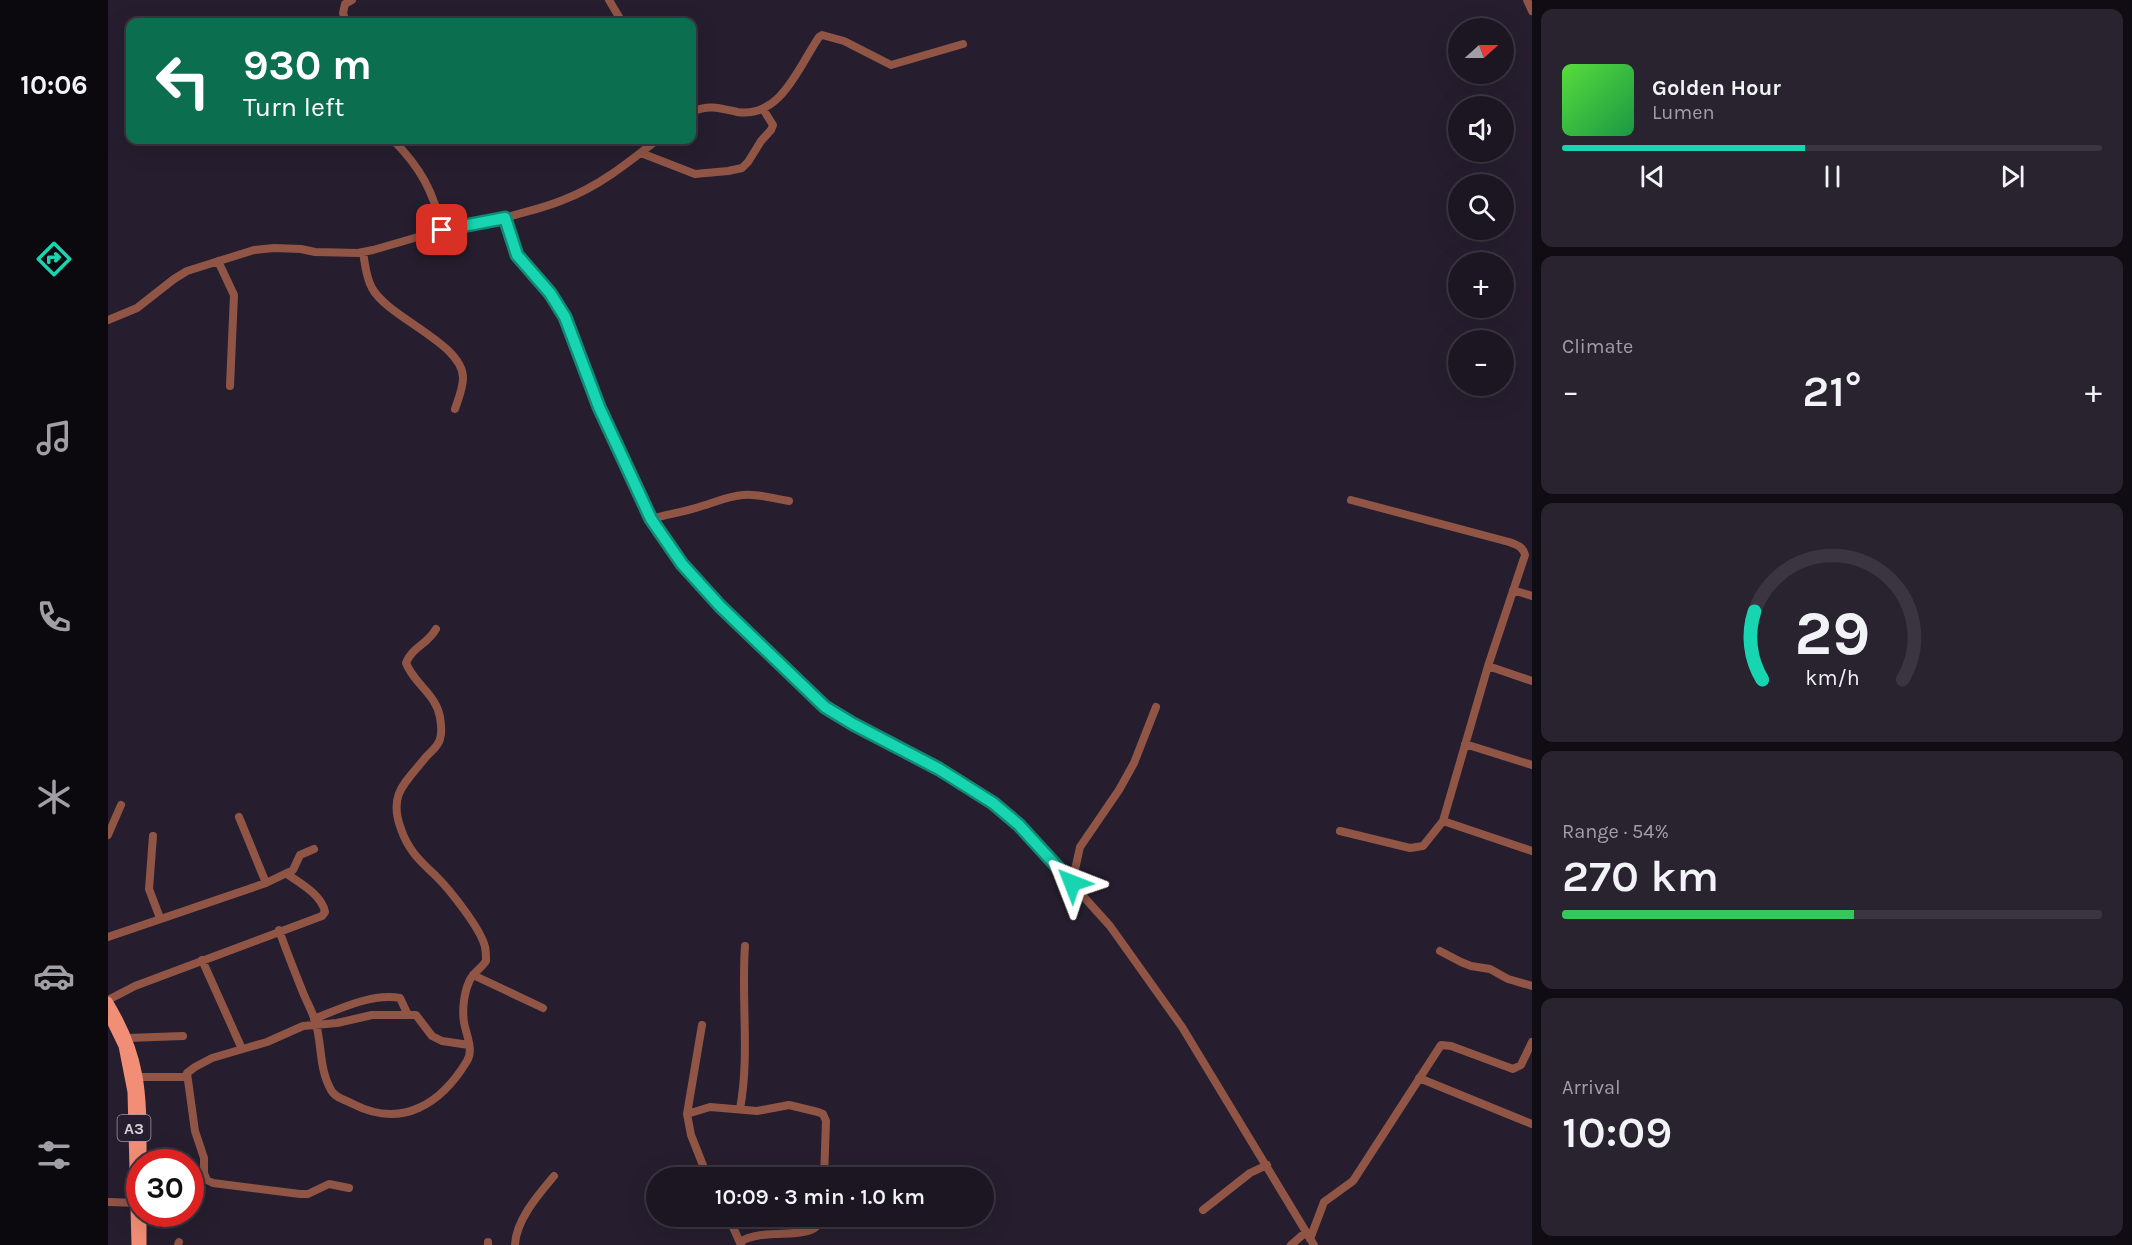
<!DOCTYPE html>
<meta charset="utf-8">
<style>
body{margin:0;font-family:Karla,sans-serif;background:#29232f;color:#f1f3f6;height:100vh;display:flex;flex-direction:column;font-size:22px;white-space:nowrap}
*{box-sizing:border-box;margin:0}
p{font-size:20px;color:#a09fa5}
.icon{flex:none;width:33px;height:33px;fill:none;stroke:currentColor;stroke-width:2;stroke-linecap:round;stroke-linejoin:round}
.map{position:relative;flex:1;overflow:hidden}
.side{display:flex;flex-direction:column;gap:9px;padding:9px;background:#0f0c13;width:600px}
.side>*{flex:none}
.hud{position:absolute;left:18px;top:18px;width:570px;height:126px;border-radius:12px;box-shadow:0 6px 24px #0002,0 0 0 2px #3a3540;background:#0b6e4f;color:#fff;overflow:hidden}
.needle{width:39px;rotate:69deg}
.controls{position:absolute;left:1340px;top:18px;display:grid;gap:12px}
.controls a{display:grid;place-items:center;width:66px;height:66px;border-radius:50%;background:#1c1622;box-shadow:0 6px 24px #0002,0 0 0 2px #3a3540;font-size:30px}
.speed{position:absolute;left:18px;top:1149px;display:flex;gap:12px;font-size:30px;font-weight:700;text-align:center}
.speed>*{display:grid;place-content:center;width:78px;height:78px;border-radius:50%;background:#1c1622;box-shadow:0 6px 24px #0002,0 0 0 2px #3a3540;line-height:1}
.speed .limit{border:9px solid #d22;background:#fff;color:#111}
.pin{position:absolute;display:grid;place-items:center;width:51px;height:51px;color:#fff;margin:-26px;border-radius:12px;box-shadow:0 3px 9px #0006}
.me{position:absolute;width:66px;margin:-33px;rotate:315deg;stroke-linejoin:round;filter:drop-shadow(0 0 4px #0008)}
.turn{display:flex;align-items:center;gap:21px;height:126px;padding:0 18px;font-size:27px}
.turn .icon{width:78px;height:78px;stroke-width:2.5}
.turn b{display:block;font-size:42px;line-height:51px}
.big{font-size:45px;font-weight:600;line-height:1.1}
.side .widget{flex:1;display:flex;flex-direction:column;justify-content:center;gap:9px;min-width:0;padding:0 21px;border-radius:12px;background:#29232f}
.side .dial{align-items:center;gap:0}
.dial svg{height:156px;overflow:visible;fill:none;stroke:#3a3540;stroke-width:7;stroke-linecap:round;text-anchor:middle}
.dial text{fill:#f1f3f6;stroke:none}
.song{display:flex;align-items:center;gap:18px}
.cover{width:72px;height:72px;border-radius:9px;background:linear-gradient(135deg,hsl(110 70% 55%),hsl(140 70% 35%))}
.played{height:6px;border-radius:3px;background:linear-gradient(90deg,#18d5b2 45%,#3a3540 45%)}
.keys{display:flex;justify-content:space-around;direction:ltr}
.heat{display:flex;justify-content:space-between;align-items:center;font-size:33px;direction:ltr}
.charge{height:9px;border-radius:4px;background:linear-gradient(90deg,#34c759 54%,#3a3540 0)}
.trip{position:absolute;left:538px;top:1167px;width:348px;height:60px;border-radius:30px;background:#1c1622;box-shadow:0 6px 24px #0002,0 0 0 2px #3a3540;font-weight:600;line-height:60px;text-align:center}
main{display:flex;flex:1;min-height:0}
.dock{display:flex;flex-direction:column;width:108px;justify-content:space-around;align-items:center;background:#0b090e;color:#a09fa5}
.dock .icon{width:42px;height:42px}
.dock .selected{color:#18d5b2}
.dock b{font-size:27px;color:#f1f3f6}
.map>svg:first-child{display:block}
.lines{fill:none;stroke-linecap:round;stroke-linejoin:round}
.minor{stroke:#915546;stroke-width:8}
.major{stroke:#f28e75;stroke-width:9}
.route-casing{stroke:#108a74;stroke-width:15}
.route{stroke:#18d5b2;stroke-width:10}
.labels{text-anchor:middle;stroke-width:6;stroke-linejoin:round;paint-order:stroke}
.shield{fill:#261e2e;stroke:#a09aa6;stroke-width:1.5}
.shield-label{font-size:16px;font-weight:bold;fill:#d4cfd9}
</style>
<main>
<nav class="dock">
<b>10:06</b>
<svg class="icon selected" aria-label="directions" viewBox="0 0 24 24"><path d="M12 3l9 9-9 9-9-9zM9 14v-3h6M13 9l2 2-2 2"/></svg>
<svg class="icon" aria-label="music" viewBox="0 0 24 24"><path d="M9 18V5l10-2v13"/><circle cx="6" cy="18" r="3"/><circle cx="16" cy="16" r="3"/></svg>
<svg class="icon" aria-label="phone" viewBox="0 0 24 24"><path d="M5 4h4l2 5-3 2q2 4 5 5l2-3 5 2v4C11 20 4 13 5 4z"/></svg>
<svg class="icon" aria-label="climate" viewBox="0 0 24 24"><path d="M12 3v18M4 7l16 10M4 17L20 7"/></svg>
<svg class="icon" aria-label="car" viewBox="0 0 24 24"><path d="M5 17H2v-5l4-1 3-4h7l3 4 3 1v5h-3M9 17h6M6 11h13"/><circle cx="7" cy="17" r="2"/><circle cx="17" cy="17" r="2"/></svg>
<svg class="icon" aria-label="filters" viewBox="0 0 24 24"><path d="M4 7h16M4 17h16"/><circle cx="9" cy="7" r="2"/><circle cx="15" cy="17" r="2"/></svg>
</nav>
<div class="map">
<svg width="1424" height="1245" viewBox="0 0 1424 1245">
<rect width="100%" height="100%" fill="#261e2e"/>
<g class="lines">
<!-- minor -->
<path class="minor" d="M501,0L514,22
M1419,0L1424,11
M238,22L235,13L237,4L244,0
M584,112C600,104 612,108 629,112C673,119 691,66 711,37L714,35L736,41L783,65L855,44
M285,140C312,167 326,192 334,230
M549,140C520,163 490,187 455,200C436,208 416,212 397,218L409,255L442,293L457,317L491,407L543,519L574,564L598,592L716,707L745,724L831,769L885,803L911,825L1002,926L1074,1027L1206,1245
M533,153L587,174L620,171L634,168L640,162L653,141L663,130L665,125L655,109
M255,252C257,264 258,278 264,288C280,318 355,343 355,378C355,388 350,400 347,409
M110,261L126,295L122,386
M0,320L29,308L66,279L79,271L146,250L166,248L193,249L207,252L250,253L265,250L334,230L397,218
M1243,500L1401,542C1410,545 1415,547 1417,555L1380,666L1335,821L1424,851
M543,519C560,514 577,512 594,506C608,502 620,496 635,495C649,493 666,499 681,501
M1405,590L1424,596
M1380,666L1424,681
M1357,744L1424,765
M131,817L158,883
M1232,831L1302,848L1315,846L1335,821
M0,835L13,805
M45,836L41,889L52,918
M964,883L972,847L1011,790L1026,763L1048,707
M171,930C178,950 186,970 194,990C198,1001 205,1012 208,1024C214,1045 211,1069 223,1090C227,1098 238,1100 245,1104C294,1129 333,1104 359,1061C366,1049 358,1035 356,1022C354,1010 356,993 361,982C364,973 373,969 378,961C378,956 378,951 377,947C373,929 342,890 328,876C312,861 300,850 293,829C280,794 297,783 318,757C323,751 330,747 332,739C334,733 333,723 332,717C328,694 306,684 298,663C304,647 319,645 328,629
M0,937L158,883L185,870L192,855L206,849
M1332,951L1353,962L1363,966L1382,969L1400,979L1424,986
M94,960L134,1049
M365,975L435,1008
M0,1000L27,986L214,916L217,912C214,895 192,883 179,874
M206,1019C231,1009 264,993 292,998L300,1015
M594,1025L579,1114L583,1135L600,1178
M19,1038L75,1036
M32,1077H79
M1311,1078L1424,1124
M632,1109C642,1055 633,1000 637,946
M579,1114L602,1107L649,1111L681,1105L710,1112L715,1114L718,1121L716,1178
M241,1188L221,1184L200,1194H192L105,1183L99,1180L96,1173V1158L87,1131L79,1073L87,1067L104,1058L159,1042L195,1026L229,1023L264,1015H308L324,1036L334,1041L361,1045
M0,1202L32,1203
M1095,1210L1142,1173L1159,1165
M620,1216L633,1245
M1202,1239L1216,1202L1245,1181L1333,1045L1343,1046L1405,1069L1413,1065L1424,1042
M632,1242C659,1225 709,1245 714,1216
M70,1245L71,1242
M380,1245V1242
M407,1245C408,1220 430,1195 446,1176
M1183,1245L1198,1232"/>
<!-- major -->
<path class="major" d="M0,1001C36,1060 34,1097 34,1162
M0,1015L15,1046L24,1092L28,1245
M34,1214V1245"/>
</g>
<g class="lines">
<defs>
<path id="route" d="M334,230L397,218L409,255L442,293L457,317L491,407L543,519L574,564L612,606L717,707L745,724L831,769L885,803L911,825L964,883"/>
</defs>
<!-- route casing -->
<use href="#route" class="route-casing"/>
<!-- route -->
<use href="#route" class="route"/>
</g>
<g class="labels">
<!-- shield labels -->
<rect class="shield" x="9.5" y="1115" width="33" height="26" rx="4.5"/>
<g class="shield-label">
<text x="26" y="1134">A3</text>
</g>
</g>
</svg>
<div class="controls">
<a><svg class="needle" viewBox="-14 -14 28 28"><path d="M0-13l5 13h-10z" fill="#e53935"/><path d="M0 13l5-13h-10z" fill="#a09fa5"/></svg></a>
<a><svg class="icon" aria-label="sound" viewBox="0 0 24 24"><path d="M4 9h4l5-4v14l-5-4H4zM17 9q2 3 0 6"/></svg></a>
<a><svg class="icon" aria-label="search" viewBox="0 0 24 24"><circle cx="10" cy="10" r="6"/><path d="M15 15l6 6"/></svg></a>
<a>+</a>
<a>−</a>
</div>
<div class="speed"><div class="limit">30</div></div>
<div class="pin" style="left:334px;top:230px;background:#d93025"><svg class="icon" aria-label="arrive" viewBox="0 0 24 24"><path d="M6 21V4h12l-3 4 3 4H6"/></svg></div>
<svg class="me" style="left:964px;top:883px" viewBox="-20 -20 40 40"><path d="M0-17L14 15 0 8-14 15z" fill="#18d5b2" stroke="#fff" stroke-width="4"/></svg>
<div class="trip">10:09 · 3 min · 1.0 km</div>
<div class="hud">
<div class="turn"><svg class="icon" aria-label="left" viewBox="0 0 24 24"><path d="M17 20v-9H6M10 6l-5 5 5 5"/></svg><div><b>930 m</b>Turn left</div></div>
</div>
</div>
<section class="side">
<div class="widget">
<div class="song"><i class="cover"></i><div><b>Golden Hour</b><p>Lumen</p></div></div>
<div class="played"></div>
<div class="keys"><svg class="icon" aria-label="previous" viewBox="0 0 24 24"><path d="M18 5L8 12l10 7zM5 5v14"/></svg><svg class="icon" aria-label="pause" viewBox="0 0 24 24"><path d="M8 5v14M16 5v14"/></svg><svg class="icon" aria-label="next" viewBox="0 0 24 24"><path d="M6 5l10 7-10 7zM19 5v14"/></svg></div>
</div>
<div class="widget"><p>Climate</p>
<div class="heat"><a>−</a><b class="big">21°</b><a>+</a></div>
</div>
<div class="widget dial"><svg viewBox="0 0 100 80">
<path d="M14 69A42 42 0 1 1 86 69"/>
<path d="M14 69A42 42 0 0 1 10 34" stroke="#18d5b2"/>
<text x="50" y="56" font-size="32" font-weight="700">29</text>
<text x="50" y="72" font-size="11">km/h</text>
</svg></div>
<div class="widget"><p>Range · 54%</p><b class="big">270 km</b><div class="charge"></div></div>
<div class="widget"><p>Arrival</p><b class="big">10:09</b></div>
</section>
</main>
